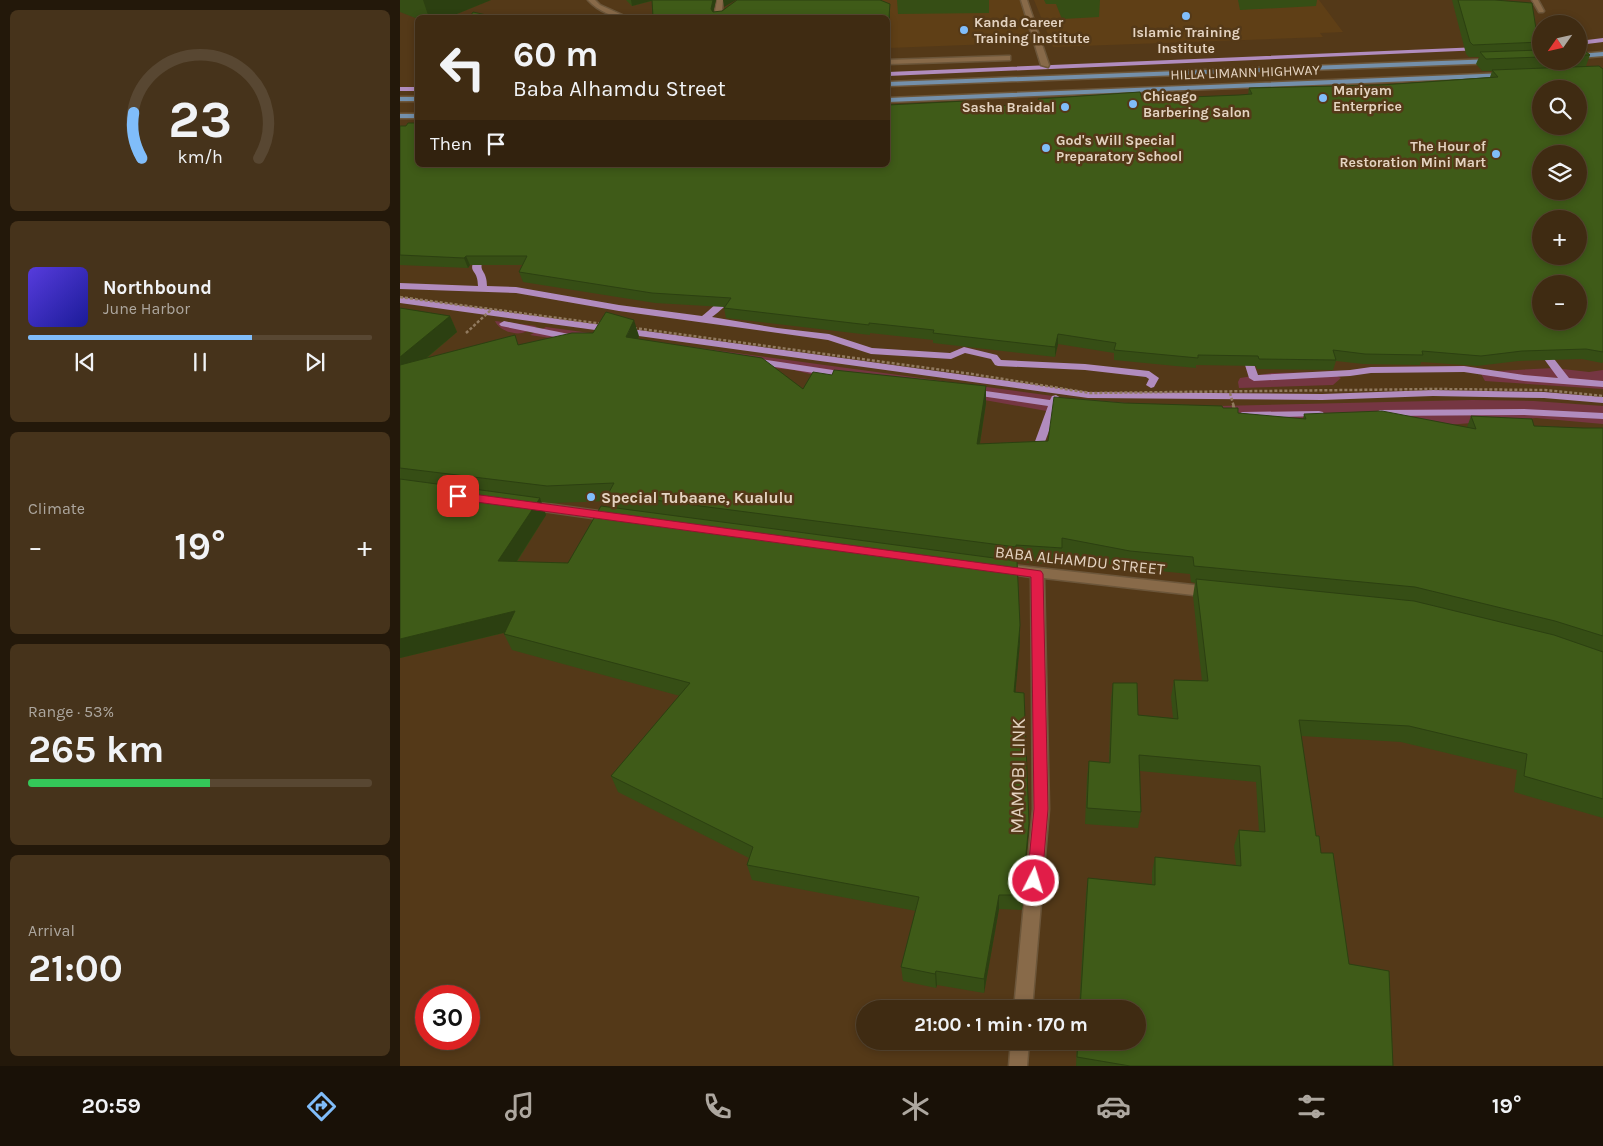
<!DOCTYPE html>
<meta charset="utf-8">
<style>
body{margin:0;font-family:Karla,sans-serif;background:#46331b;color:#f1f3f6;height:100vh;display:flex;flex-direction:column;font-size:19px;white-space:nowrap}
*{box-sizing:border-box;margin:0}
p{font-size:16px;color:#ada79f}
.icon{flex:none;width:28px;height:28px;fill:none;stroke:currentColor;stroke-width:2;stroke-linecap:round;stroke-linejoin:round}
.map{position:relative;flex:1;overflow:hidden}
.sheet{display:flex;flex-direction:column;gap:10px;padding:10px;background:#23180a;width:400px}
.sheet>*{flex:none}
.hud{position:absolute;left:15px;top:15px;width:475px;height:152px;border-radius:8px;box-shadow:0 2px 8px #0003,0 0 0 1px #584732;background:#3f2b12;color:#f1f3f6;overflow:hidden}
.needle{width:32px;rotate:236deg}
.controls{position:absolute;left:1132px;top:15px;display:grid;gap:10px}
.controls a{display:grid;place-items:center;width:55px;height:55px;border-radius:50%;background:#3f2b12;box-shadow:0 2px 8px #0003,0 0 0 1px #584732;font-size:25px}
.speed{position:absolute;left:15px;top:985px;display:flex;gap:10px;font-size:25px;font-weight:700;text-align:center}
.speed>*{display:grid;place-content:center;width:65px;height:65px;border-radius:50%;background:#3f2b12;box-shadow:0 2px 8px #0003,0 0 0 1px #584732;line-height:1}
.speed .limit{border:8px solid #d22;background:#fff;color:#111}
.pin{position:absolute;display:grid;place-items:center;width:42px;height:42px;color:#fff;margin:-21px;border-radius:10px;box-shadow:0 2px 8px #0006}
.me{position:absolute;width:55px;margin:-28px;rotate:5deg;stroke-linejoin:round;filter:drop-shadow(0 0 4px #0008)}
.turn{display:flex;align-items:center;gap:18px;height:105px;padding:0 15px;font-size:22px}
.turn .icon{width:65px;height:65px;stroke-width:2.5}
.turn b{display:block;font-size:35px;line-height:42px}
.then{display:flex;align-items:center;height:48px;padding:0 15px;background:#0003;gap:10px;font-size:19px}
.big{font-size:38px;font-weight:700;line-height:1.1}
.sheet .tile{flex:1;display:flex;flex-direction:column;justify-content:center;gap:8px;min-width:0;padding:0 18px;border-radius:8px;background:#46331b}
.sheet .dial{align-items:center;gap:0}
.dial svg{height:130px;overflow:visible;fill:none;stroke:#584732;stroke-width:7;stroke-linecap:round;text-anchor:middle}
.dial text{fill:#f1f3f6;stroke:none}
.song{display:flex;align-items:center;gap:15px}
.cover{width:60px;height:60px;border-radius:8px;background:linear-gradient(135deg,hsl(250 70% 55%),hsl(240 70% 35%))}
.played{height:5px;border-radius:2px;background:linear-gradient(90deg,#80bdfa 65%,#584732 65%)}
.keys{display:flex;justify-content:space-around;direction:ltr}
.heat{display:flex;justify-content:space-between;align-items:center;font-size:28px;direction:ltr}
.charge{height:8px;border-radius:4px;background:linear-gradient(90deg,#34c759 53%,#584732 0)}
.trip{position:absolute;left:456px;top:1000px;width:290px;height:50px;border-radius:25px;background:#3f2b12;box-shadow:0 2px 8px #0003,0 0 0 1px #584732;font-weight:700;line-height:50px;text-align:center}
.tab-bar{display:flex;height:80px;justify-content:space-around;align-items:center;background:#191107;color:#ada79f}
.tab-bar .icon{width:35px;height:35px}
.tab-bar .on{color:#80bdfa}
.tab-bar b{font-size:22px;color:#f1f3f6}
main{display:flex;flex:1;min-height:0}
.map>svg:first-child{display:block}
.built{fill:#5f3f16}
.green{fill:#753642}
.lines{fill:none;stroke-linecap:round;stroke-linejoin:round}
.stream{fill:#b18cbe;fill-rule:evenodd}
.minor-casing{stroke:#6c563a;stroke-width:3}
.major-casing{stroke:#6c563a;stroke-width:3}
.path-far1{stroke:#917a5f;stroke-width:2.5;stroke-dasharray:3 2;stroke-linecap:butt}
.path{stroke:#917a5f;stroke-width:3;stroke-dasharray:4 2.5;stroke-linecap:butt}
.minor{fill:#886a49;fill-rule:evenodd}
.major{fill:#7490ab;fill-rule:evenodd}
.wall{fill:#364e15;fill-rule:evenodd}
.shaded-wall{fill:#2c4011}
.building{fill:#3f5b18;stroke:#2c4011;fill-rule:evenodd}
.route{fill:#e11d48;stroke:#92132f}
.poi-dot{fill:#80bdfa;stroke:#543918;stroke-width:2}
.labels{text-anchor:middle;stroke-width:5;stroke-linejoin:round;paint-order:stroke}
.far-poi-label{font-size:14px;font-weight:bold;fill:#e4d3c1;stroke:#543918;text-anchor:start}
.far-street-label{font-size:14px;fill:#e4d3c1;stroke:#543918}
.poi-label{font-size:16px;font-weight:bold;fill:#e4d3c1;stroke:#543918;text-anchor:start}
.street-label{font-size:16px;fill:#e4d3c1;stroke:#543918}
.near-street-label{font-size:19px;fill:#e4d3c1;stroke:#543918}
</style>
<main>
<section class="sheet">
<div class="tile dial"><svg viewBox="0 0 100 80">
<path d="M14 69A42 42 0 1 1 86 69"/>
<path d="M14 69A42 42 0 0 1 9 41" stroke="#80bdfa"/>
<text x="50" y="56" font-size="32" font-weight="700">23</text>
<text x="50" y="72" font-size="11">km/h</text>
</svg></div>
<div class="tile">
<div class="song"><i class="cover"></i><div><b>Northbound</b><p>June Harbor</p></div></div>
<div class="played"></div>
<div class="keys"><svg class="icon" aria-label="previous" viewBox="0 0 24 24"><path d="M18 5L8 12l10 7zM5 5v14"/></svg><svg class="icon" aria-label="pause" viewBox="0 0 24 24"><path d="M8 5v14M16 5v14"/></svg><svg class="icon" aria-label="next" viewBox="0 0 24 24"><path d="M6 5l10 7-10 7zM19 5v14"/></svg></div>
</div>
<div class="tile"><p>Climate</p>
<div class="heat"><a>−</a><b class="big">19°</b><a>+</a></div>
</div>
<div class="tile"><p>Range · 53%</p><b class="big">265 km</b><div class="charge"></div></div>
<div class="tile"><p>Arrival</p><b class="big">21:00</b></div>
</section>
<div class="map">
<svg width="1203" height="1066" viewBox="0 0 1203 1066">
<rect width="100%" height="100%" fill="#543918"/>
<!-- built -->
<path class="built" d="M452,0H628L644,42L488,48V18H449Z
M634,0H919L943,32L920,33L923,37L653,47Z"/>
<!-- green -->
<path class="green" d="M95,321L137,326C132,328 127,332 122,333C112,335 98,329 95,321Z
M146,327L668,398L777,407L1072,400L1134,401L1203,406V424L1136,418L1021,427L663,414L562,396L426,378L394,370L319,363L130,335Z
M1154,368L1189,372L1203,370V389L1085,381L1080,372Z
M928,372L941,378L933,385L839,388L838,382L840,378L872,373Z"/>
<g class="lines">
<!-- stream -->
<path class="stream" d="M1203,38V42L1179,45V41Z
M1080,47L1082,48V50L488,76V72Z
M0,87H18V91H0Z
M84,249L88,252C74,274 87,266 87,286L116,287L219,305L302,316C309,311 324,296 329,293L333,296C327,305 320,311 312,317L377,328L429,334L472,348L550,353L564,347L597,355L601,360L685,364L749,371L759,378L754,387L751,388L746,385L749,379L746,377L685,370L598,366L595,365L591,359L565,353L551,359L471,354L428,340L219,311L116,293L0,289V283L78,286C78,265 63,276 81,250Z
M0,297L688,392L922,394L1033,390L1144,392L1203,397V403L1144,398L1033,396L922,400L688,398L0,303Z
M104,321L174,335L179,338L174,341L101,326L99,324Z
M1141,345L1144,346L1169,378L1203,381V387L1124,381L1064,372L971,373L950,376L854,381L849,378L841,352L846,349L849,350L858,375L950,370L971,367L1064,366L1124,375L1158,378L1136,348Z
M353,358L446,372L451,375L446,378L350,363L348,361Z
M571,389L650,400L652,396L656,395L661,398L660,401L670,403L671,405L666,408L658,407L640,455L635,459L630,455L648,406L567,394L566,392L567,390Z
M1124,409L1203,413V419L1124,415L980,416L975,413L980,410Z
M919,411L923,412L924,414L923,416L842,418L837,415L842,412Z"/>
<defs>
<path id="minor" d="M188,0H195L200,5L229,18C214,18 198,11 188,0Z
M317,0H323L321,18L314,17Z
M621,0H627L649,65L648,67L641,65Z
M1132,0H1138L1144,11L1143,12H1139Z
M607,56H610V60L488,64V60Z
M126,501L213,513L219,517L213,521L122,508L120,505L122,502Z
M602,564L811,587L816,588L818,592L816,596L811,597L644,578L649,809L632,1009H614L633,809L631,577L597,572L596,569L597,566Z
M611,1041H629L627,1066H609Z"/>
<path id="major" d="M1203,52V56L1179,58V54Z
M1094,59L1098,61L1097,63L488,86V82Z
M1107,73L1111,75L1110,77L488,102V98Z
M0,97H18V101H0Z
M0,114H18V118H0Z"/>
</defs>
<!-- minor casing -->
<use href="#minor" class="minor-casing"/>
<!-- major casing -->
<use href="#major" class="major-casing"/>
<!-- path-far1 -->
<path class="path-far1" d="M0,297L203,324
M234,328L572,374L690,393L1035,389L1145,390L1203,396
M66,333L92,309
M830,393L834,407"/>
<!-- path -->
<path class="path" d="M833,405L835,411"/>
<!-- minor -->
<use href="#minor" class="minor"/>
<!-- major -->
<use href="#major" class="major"/>
</g>
<!-- wall -->
<path class="wall" d="M0,0H91L47,18H18V19L0,12Z
M226,0H316L313,12H490L488,45V18H253L252,1L232,6Z
M497,0H589V13L498,14Z
M644,0H700L699,17L662,19L656,4H646Z
M838,0H917L916,6L840,10Z
M1052,0H1095L1136,29L1141,28V61H1179V46L1190,55L1186,66L1203,69V362L1202,363L1182,359L1118,361L1077,366L1021,362L1020,365L963,364L936,361L933,370L857,369L856,366L796,365V368L714,360V353L658,344L655,357L533,343V340L470,333V335L326,318L324,308V307L255,303L123,282L119,272L123,265H70L68,268L0,265V126H6L18,165L568,107L638,104V99H742L848,95L849,88L981,85L1090,77L1092,71H1082L1076,64L1079,57H1069L1066,54Z
M0,308L50,316L57,332L26,359L193,333L239,336L238,339L403,389L432,375L586,386V403L580,444L648,441L724,403L823,408L838,413L903,419L904,414L1067,427L1071,416L1134,426L1183,428H1203V818L1114,792L1117,770L1001,742L901,736L916,836L921,853L949,964L993,1066H676L677,1041H738V1009H679L686,893L688,878L752,884V872L755,857L836,865L834,846L839,830L859,832L856,782L740,771L741,812L738,828L685,824L687,777L689,761L709,763L711,699L713,683L738,715L773,718L771,697L774,680L802,681L793,596L795,583L791,582L790,574L728,568L661,555V565L617,562L620,625V642L615,692L629,823L628,839L622,910L599,909L584,993L537,985L536,988L503,981L501,967L516,911L352,880L347,865L349,858L218,792L211,776L280,696L112,650L104,634V633L0,658ZM210,501L213,507L168,563L117,562L146,515L141,502L154,503Z"/>
<!-- shaded-wall -->
<path class="shaded-wall" d="M23,0H91L47,18H29Z
M231,0H254L232,6Z
M313,0H316L312,18L311,9Z
M323,0H336L324,7Z
M490,4V12L488,45V30Z
M66,256L70,265L68,268L64,258Z
M50,316L57,332L0,380V357Z
M234,320L239,336L231,354L226,337Z
M658,334V344L655,357V347Z
M586,386V403L577,461V444Z
M140,498L146,515L106,578L98,561Z
M115,611L123,628L0,658V639Z
M620,625V642L614,709V692Z
M629,823L628,839L622,910V895Z
M599,895V909L584,993V979Z
M536,971L537,985L536,988L535,974Z"/>
<!-- building -->
<path class="building" d="M252,0H313L311,9L313,12L322,11L337,0H480L490,4L488,30V18H254L253,17Z
M1058,0H1095L1132,3L1136,29L1141,28V42L1073,45L1070,42Z
M73,12L100,18H69Z
M1179,46L1190,55H1179Z
M1141,50V57L1086,59L1080,52Z
M1199,66L1203,69V352L1186,349L1122,351L1081,356L1022,351L1023,355L965,354L933,350L936,360L859,359L858,356L798,355V358L714,350L716,343L658,334L655,347L533,333L534,330L469,323V325L324,308L331,298L252,293L119,272L127,256H66L64,258L0,255V126H6L8,123H18V165H488V105L566,101L568,107L640,104L638,99L740,92L742,99L839,95L852,94L849,88L981,85L1098,77L1092,70ZM1141,89H1179V126H1141ZM1141,154H1179V191H1141ZM1141,219H1179V256H1141ZM1141,284H1179V321H1141Z
M0,308L50,316L0,357Z
M206,312L234,320L226,337L362,358L403,389L413,372L432,375L434,370L586,386L577,444L648,441L654,397L724,403L822,406L823,408H838V413L906,419L904,414L982,411L1076,429L1071,416L1132,419L1134,426L1183,428H1203V636L1155,621L1015,587L794,566L793,557L730,551L662,538V548L616,545V547L208,494L214,483L147,486L0,468V365L115,335L118,345L172,333H193Z
M0,479L140,498L98,561L168,563L201,506L617,561L620,625L614,692L624,693L629,823L622,895H599L584,979L536,971L535,974L501,967L519,897L347,865L353,847L211,776L290,683L104,634L115,611L0,639Z
M796,579L1014,601L1154,635L1203,652V799L1124,776L1127,754L1009,726L899,720L916,836H919L921,853H933L949,964L989,971L993,1066H730L677,1057L678,1041H738V1009H680L688,878L755,885V857L841,866L839,830L865,832L860,766L739,755L741,812L687,808L689,761L710,763L713,683H737L738,715L778,719L774,680L808,681Z"/>
<!-- route -->
<path class="route" d="M58,492L641,571L643,574L648,809L642,881L640,886L634,888L629,886L627,881L634,809L631,577L54,499L52,496Z"/>
<!-- markers -->
<g class="poi-dot">
<circle cx="786" cy="16" r="5"/>
<circle cx="564" cy="30" r="5"/>
<circle cx="923" cy="98" r="5"/>
<circle cx="733" cy="104" r="5"/>
<circle cx="665" cy="107" r="5"/>
<circle cx="646" cy="148" r="5"/>
<circle cx="1096" cy="154" r="5"/>
<circle cx="191" cy="497" r="5"/>
</g>
<g class="labels">
<!-- far-poi labels -->
<g class="far-poi-label">
<text x="574" y="27">Kanda Career<tspan x="574" dy="16">Training Institute</tspan></text>
<text x="786" y="37" text-anchor="middle">Islamic Training<tspan x="786" dy="16">Institute</tspan></text>
<text x="933" y="95">Mariyam<tspan x="933" dy="16">Enterprice</tspan></text>
<text x="743" y="101">Chicago<tspan x="743" dy="16">Barbering Salon</tspan></text>
<text x="655" y="112" text-anchor="end">Sasha Braidal</text>
<text x="656" y="145">God's Will Special<tspan x="656" dy="16">Preparatory School</tspan></text>
<text x="1086" y="151" text-anchor="end">The Hour of<tspan x="1086" dy="16">Restoration Mini Mart</tspan></text>
</g>
<!-- far-street labels -->
<g class="far-street-label">
<text transform="translate(845 72) rotate(-2)" y="5">HILLA LIMANN HIGHWAY</text>
</g>
<!-- poi labels -->
<g class="poi-label">
<text x="201" y="503">Special Tubaane, Kualulu</text>
</g>
<!-- street labels -->
<g class="street-label">
<text transform="translate(680 560) rotate(6)" y="6">BABA ALHAMDU STREET</text>
</g>
<!-- near-street labels -->
<g class="near-street-label">
<text transform="translate(617 776) rotate(-89)" y="7">MAMOBI LINK</text>
</g>
</g>
</svg>
<div class="controls">
<a><svg class="needle" viewBox="-14 -14 28 28"><path d="M0-13l5 13h-10z" fill="#e53935"/><path d="M0 13l5-13h-10z" fill="#ada79f"/></svg></a>
<a><svg class="icon" aria-label="search" viewBox="0 0 24 24"><circle cx="10" cy="10" r="6"/><path d="M15 15l6 6"/></svg></a>
<a><svg class="icon" aria-label="layers" viewBox="0 0 24 24"><path d="M12 4l9 5-9 5-9-5zM3 14l9 5 9-5"/></svg></a>
<a>+</a>
<a>−</a>
</div>
<div class="speed"><div class="limit">30</div></div>
<div class="pin" style="left:58px;top:496px;background:#d93025"><svg class="icon" aria-label="arrive" viewBox="0 0 24 24"><path d="M6 21V4h12l-3 4 3 4H6"/></svg></div>
<svg class="me" style="left:634px;top:881px" viewBox="-20 -20 40 40"><circle r="17" fill="#e11d48" stroke="#fff" stroke-width="3"/><path d="M0-11L8 9 0 5-8 9z" fill="#fff"/></svg>
<div class="trip">21:00 · 1 min · 170 m</div>
<div class="hud">
<div class="turn"><svg class="icon" aria-label="left" viewBox="0 0 24 24"><path d="M17 20v-9H6M10 6l-5 5 5 5"/></svg><div><b>60 m</b>Baba Alhamdu Street</div></div>
<div class="then">Then<svg class="icon" aria-label="arrive" viewBox="0 0 24 24"><path d="M6 21V4h12l-3 4 3 4H6"/></svg></div>
</div>
</div>
</main>
<nav class="tab-bar">
<b>20:59</b>
<svg class="icon on" aria-label="directions" viewBox="0 0 24 24"><path d="M12 3l9 9-9 9-9-9zM9 14v-3h6M13 9l2 2-2 2"/></svg>
<svg class="icon" aria-label="music" viewBox="0 0 24 24"><path d="M9 18V5l10-2v13"/><circle cx="6" cy="18" r="3"/><circle cx="16" cy="16" r="3"/></svg>
<svg class="icon" aria-label="phone" viewBox="0 0 24 24"><path d="M5 4h4l2 5-3 2q2 4 5 5l2-3 5 2v4C11 20 4 13 5 4z"/></svg>
<svg class="icon" aria-label="climate" viewBox="0 0 24 24"><path d="M12 3v18M4 7l16 10M4 17L20 7"/></svg>
<svg class="icon" aria-label="car" viewBox="0 0 24 24"><path d="M5 17H2v-5l4-1 3-4h7l3 4 3 1v5h-3M9 17h6M6 11h13"/><circle cx="7" cy="17" r="2"/><circle cx="17" cy="17" r="2"/></svg>
<svg class="icon" aria-label="filters" viewBox="0 0 24 24"><path d="M4 7h16M4 17h16"/><circle cx="9" cy="7" r="2"/><circle cx="15" cy="17" r="2"/></svg>
<b>19°</b>
</nav>
